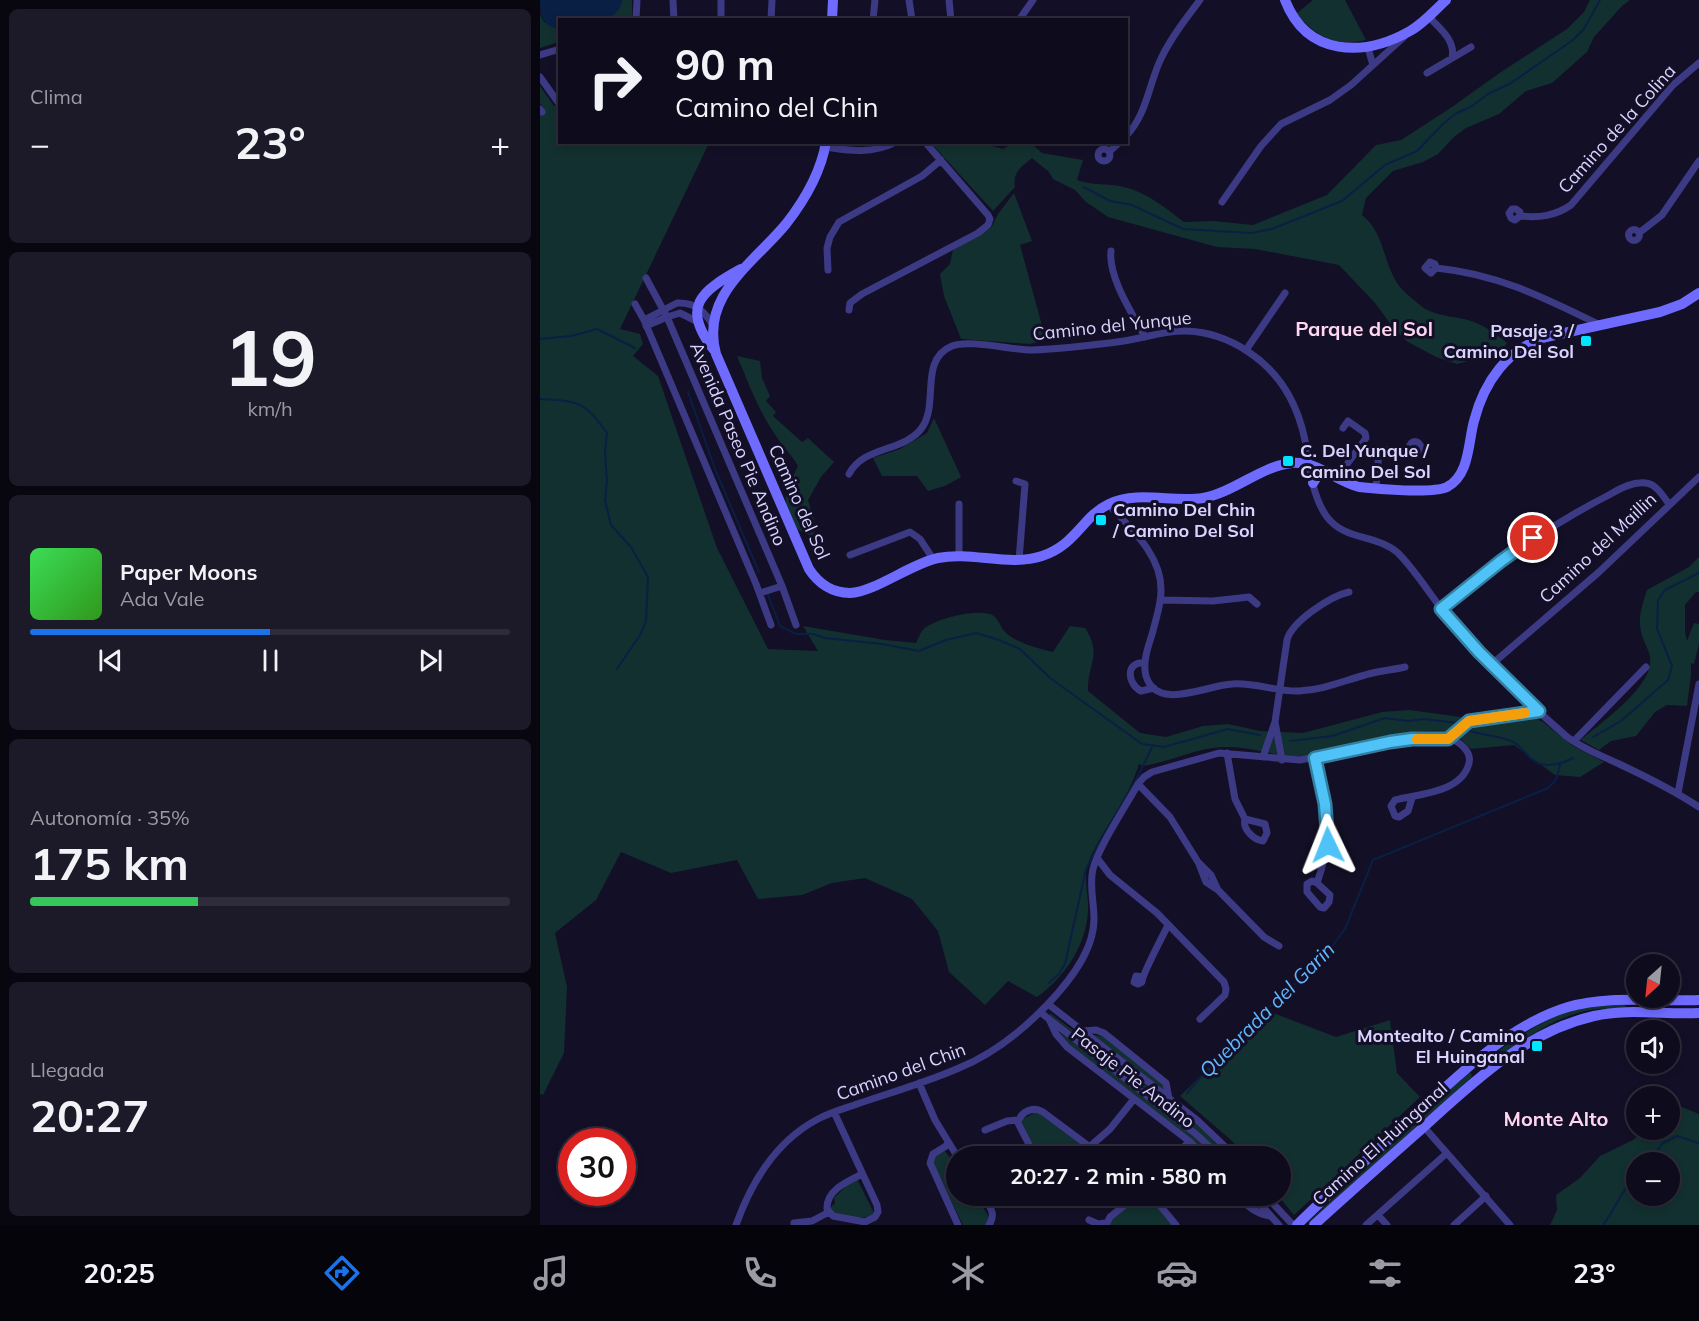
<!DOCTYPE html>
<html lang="es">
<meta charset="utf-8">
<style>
body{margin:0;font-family:Mulish,sans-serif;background:#1c1929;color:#f1f3f6;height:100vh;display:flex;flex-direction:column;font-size:22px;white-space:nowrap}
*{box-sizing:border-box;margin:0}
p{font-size:20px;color:#9b9ba3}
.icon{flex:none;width:33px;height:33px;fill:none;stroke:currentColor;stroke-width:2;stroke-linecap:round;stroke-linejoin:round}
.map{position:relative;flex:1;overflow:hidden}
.panel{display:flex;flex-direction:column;gap:9px;padding:9px;background:#08060f;width:540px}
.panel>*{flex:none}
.hud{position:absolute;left:18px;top:18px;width:570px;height:126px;border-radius:0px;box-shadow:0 3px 9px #0003,0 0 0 2px #2e2b3b;background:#0e0b1c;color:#f1f3f6;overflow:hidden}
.needle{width:39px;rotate:207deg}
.buttons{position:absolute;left:1086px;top:954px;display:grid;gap:12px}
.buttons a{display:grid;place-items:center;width:54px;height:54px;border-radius:50%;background:#0e0b1c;box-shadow:0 3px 9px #0003,0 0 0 2px #2e2b3b;font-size:30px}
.speed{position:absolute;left:18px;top:1128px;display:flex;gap:12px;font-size:30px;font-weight:700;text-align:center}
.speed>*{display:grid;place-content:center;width:78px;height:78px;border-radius:50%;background:#0e0b1c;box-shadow:0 3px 9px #0003,0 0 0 2px #2e2b3b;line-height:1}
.speed .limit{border:9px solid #d22;background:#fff;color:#111}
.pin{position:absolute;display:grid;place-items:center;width:51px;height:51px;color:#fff;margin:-26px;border:3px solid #fff;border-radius:50%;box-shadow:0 2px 6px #0007}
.me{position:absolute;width:66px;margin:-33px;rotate:358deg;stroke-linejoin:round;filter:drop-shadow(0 0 4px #0008)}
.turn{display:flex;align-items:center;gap:21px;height:126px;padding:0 18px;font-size:27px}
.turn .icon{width:78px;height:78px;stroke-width:2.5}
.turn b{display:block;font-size:42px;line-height:51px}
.big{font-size:45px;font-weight:700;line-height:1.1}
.panel .card{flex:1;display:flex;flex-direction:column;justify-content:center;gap:9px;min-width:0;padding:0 21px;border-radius:9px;background:#1c1929}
.panel .dial{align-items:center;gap:0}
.dial b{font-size:78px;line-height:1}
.song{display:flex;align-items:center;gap:18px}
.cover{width:72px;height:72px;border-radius:9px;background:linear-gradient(135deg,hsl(130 70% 55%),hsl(110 70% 35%))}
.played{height:6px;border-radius:3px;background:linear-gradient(90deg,#1a73e8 50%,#2e2b3b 50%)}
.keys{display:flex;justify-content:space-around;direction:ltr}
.heat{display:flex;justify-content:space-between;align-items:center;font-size:33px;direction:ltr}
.charge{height:9px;border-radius:4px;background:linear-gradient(90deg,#34c759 35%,#2e2b3b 0)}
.trip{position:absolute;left:406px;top:1146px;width:345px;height:60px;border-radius:30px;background:#0e0b1c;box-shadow:0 3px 9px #0003,0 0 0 2px #2e2b3b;font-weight:700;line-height:60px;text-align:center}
.menu{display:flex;height:96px;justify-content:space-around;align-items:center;background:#06040b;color:#9b9ba3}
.menu .icon{width:42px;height:42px}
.menu .active{color:#1a73e8}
.menu b{font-size:27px;color:#f1f3f6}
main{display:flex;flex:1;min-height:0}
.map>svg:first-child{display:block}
.green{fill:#12302f;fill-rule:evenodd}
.water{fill:#0a1f44}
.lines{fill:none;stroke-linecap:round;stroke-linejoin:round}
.stream{stroke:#0a1f44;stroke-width:2}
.street{stroke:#3d3a85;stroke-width:7}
.secondary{stroke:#6f6bff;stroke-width:10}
.route-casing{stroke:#337fa1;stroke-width:15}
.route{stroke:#4fc3f7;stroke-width:10}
.slow{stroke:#f59e0b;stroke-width:10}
.poi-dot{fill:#00e5ff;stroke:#130f26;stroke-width:2}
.labels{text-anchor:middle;stroke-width:6;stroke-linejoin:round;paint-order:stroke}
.street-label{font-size:18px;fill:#d9d4ff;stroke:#130f26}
.poi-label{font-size:18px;font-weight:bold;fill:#d9d4ff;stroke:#130f26;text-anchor:end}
.neighbourhood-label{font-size:20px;font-weight:bold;fill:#ffd6f0;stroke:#130f26}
.water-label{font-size:20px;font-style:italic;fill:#62b6ff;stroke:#130f26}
</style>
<main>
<section class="panel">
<div class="card"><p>Clima</p>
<div class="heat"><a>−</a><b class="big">23°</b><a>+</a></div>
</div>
<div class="card dial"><b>19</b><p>km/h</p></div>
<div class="card">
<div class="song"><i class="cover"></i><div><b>Paper Moons</b><p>Ada Vale</p></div></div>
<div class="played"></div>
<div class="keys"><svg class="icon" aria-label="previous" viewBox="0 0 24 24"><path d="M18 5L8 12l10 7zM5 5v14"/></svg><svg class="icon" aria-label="pause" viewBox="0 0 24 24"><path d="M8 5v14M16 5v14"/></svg><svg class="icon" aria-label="next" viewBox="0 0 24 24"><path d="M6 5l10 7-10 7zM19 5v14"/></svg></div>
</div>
<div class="card"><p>Autonomía · 35%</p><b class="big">175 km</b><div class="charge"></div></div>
<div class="card"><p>Llegada</p><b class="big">20:27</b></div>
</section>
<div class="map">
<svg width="1159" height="1225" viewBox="0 0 1159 1225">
<rect width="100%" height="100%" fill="#130f26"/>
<!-- green -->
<path class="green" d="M82,0H92V19L64,20C72,16 81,10 82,0Z
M773,0H805L826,40C794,47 778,37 756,14Z
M1050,0H1090L1082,6L1054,37L1047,52L1012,83L986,91L959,114L926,128L914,137L898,154L883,162L853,171L826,198L822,215C844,232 843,261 857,283C862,291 873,299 880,305C893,316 913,316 928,320C944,325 955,333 967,343L957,358H939L917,364L896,357L868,342L855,330L835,303L799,265L715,249L677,247L568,217L546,202L535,190L513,179L509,172L492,158C482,166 472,173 475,187L453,211L391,143H441L463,149L473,143H491L502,153L543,160L537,180C553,186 568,183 584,187C608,193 624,207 644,222L673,221L713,225L787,195L836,145L861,140L909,109L961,72L1027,29L1044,12Z
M0,14L4,22L19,29V42L0,48Z
M0,86L14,106L19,104L20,142L169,143L80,329L100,334L103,344L93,356L118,376L177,548L228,649L278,651L263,626L345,640L376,643C378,639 380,633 383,630C393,619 441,607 454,616C459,620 461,628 465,632C476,643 498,648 513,652L530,626L545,628C563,655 547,664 548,691L600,733L626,737L663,726L688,724L720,731L763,733L842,712L869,710L921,717L911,732C866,726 823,745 779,753C770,755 757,757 747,756C726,753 705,746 683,747C656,748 630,762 603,766L599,764C589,798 565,826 550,858C543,874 547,887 548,903C550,940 526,977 497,997L468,981L445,1005L409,972L398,931L372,899L325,878L292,883L262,895L218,899L197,860L131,873L81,852L56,900L15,933L27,987L24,1053L3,1095L0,1094V109L4,108L0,103Z
M474,193L492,241L480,245L506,340L490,344L421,339L404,296L400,274L410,264L413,250L451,228L458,214Z
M197,356L220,361L222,378L230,396L226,401L236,412L233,416L262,442L268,438L294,462L281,477L268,500L276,527L272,537L255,528L246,508V491L258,466C252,455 243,447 236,436C219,412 209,384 197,356Z
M394,418L421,477L405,486L388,491L377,476H342L333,458L360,449L387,433Z
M1159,557V592H1156L1145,605V632L1147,641L1154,623L1159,624V644L1154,664L1151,663V675L1147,706L1127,705L1115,712L1096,736L1071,741L1059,750L1041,740C1060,723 1115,686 1110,657C1109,650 1104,643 1102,635C1097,620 1102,605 1107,590L1149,567Z
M993,717L1003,722L1033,746L1064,762L1040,777L1015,775L974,745L931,749L920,738L932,725Z
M1084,1005L1087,1007L1084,1010C1073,1009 1062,1008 1051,1010C1012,1016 978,1044 947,1067L944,1064V1061C972,1041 1004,1017 1038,1009C1053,1005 1069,1005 1084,1005Z
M728,1011L796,1037L850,1020L857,1073L880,1097L754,1215L738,1196H741V1156H705L692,1141L640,1096Z
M510,1013L655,1123L690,1156H685L649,1123L510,1015Z
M519,1032L651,1133L676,1156H671L648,1136L528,1044Z
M553,1035L563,1036L623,1083L627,1093Z
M928,1073H931L932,1077L769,1223L768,1222Z
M1142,1107L1159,1114V1225H1010L1017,1210L1016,1195L1040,1178L1060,1156L1093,1140L1104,1130H1130V1109ZM1096,1162H1130V1196H1096Z
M494,1113L500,1114L539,1142L542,1146V1150L536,1156H499L482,1124L483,1119Z
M405,1151L417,1167V1196H436L450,1219L447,1225H423L393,1164L395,1155Z
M317,1179L334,1213C323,1222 307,1216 294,1214L290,1208L295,1203L294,1198L306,1186Z
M602,1196H607L632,1225H570L572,1219Z"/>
<!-- water -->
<path class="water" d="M0,0H82C79,27 39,20 20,20L19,29C3,26 0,16 0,0Z"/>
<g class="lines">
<!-- stream -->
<path class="stream" d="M544,187L570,201L592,205L643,229L711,233L732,229L802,201L845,165L877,151L903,124L915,114L932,106L948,94L971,83L1033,40L1044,29L1060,0
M0,339L31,336L57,329L95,348
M148,392L175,469L219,572
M0,399C39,401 44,401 67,433L65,452L67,481L65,500L71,525L91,547L108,577L106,621L100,635L77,669
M228,595L240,626L256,634H273L285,638L342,644L379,651L406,640L436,633L459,640L480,649L510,678L602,744L624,747L688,729L720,735
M930,731C943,735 959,736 971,741C981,745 985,754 993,760C1005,769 1021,764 1033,758
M1053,737L1081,721L1128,680L1132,666L1117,629L1118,600L1125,590L1159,573
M750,741L792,736L845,718L868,721L884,719L917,723
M509,983L519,974L525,964L546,869L557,847L596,780L613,745
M647,1093L686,1047L786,955L805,929L833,860L1008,788L1016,780L1020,765
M1109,1162L1123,1143L1137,1136L1159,1143
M1063,1225C1076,1208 1081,1191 1096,1175"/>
<!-- street -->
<path class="street" d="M181,0V20
M369,0L372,20
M409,0L411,20
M133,1L134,20
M888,16C899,28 916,40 912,58
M96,20L97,0
M231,20L232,0
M333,20L335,0
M479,20L493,0
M828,48L833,65
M0,55L20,49
M887,73L931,47
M0,77L20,105
M0,109L2,112
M586,136C606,115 608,89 619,63C629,40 645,20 660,0
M285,147C310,151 333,154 356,142
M558 155a6 6 0 1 1 12 0a6 6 0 1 1-12 0Z
M569,152L580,142
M682,202L721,146L741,124L790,100L811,85L864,37
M980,216V212L976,209H972L969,213L971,218L975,220L980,216C999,218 1015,216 1031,205L1133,85L1159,63
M1088.5 235a5.5 5.5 0 1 1 11 0a5.5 5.5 0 1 1-11 0Z
M1099,233L1122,215L1159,161
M571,251C568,277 592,313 605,337
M896,268L895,264L890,262L885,268L891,273L896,268C958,274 1005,298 1060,325
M288,270L287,248L290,237L299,222L382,176L401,160
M106,278L127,317L242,586L256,625
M95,304L104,320L216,584L231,625
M309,310L310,303L322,294L438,233L448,225L450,219L448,215L385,142
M104,320L137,303C155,302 164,311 173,325
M106,326L127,317L140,313L158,322
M706,350L745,293
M869.5 447a5.5 5.5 0 1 1 11 0a5.5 5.5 0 1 1-11 0Z
M309,474C323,446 363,452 381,429C400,405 378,360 412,346C428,339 472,350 492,350C523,349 554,345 584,341C605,338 625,330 647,331C669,332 689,339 707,351C743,374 761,410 767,452C770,473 774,499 787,517C805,541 837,534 858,553C878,573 893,600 912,622C946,663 986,701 1026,736C1041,748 1060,755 1077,763C1105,776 1133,790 1159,807
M797,478L826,438L825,433L808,421L803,428
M476,481L485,484L479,560
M836,488L839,451L841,449L864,452L870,450
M419,504V556
M568,504C591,529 622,555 621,591C621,605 616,618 613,631C609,645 602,661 606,676C617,712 667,685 692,684C715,682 736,692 759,691C783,690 803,681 825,675C838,671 852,670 865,667
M310,555L370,532L380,539L393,559
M220,593L242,586
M620,600L673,601L709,597L717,604
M901,609C954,566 1006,527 1067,496C1078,490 1092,481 1106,483C1116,484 1123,496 1129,504
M605,663C585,661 587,684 601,691L614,688
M951,665L1059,572L1159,477
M735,722L742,760
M1034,741L1106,667
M687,753L695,799L705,819
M723,757L735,722L747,640C752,621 791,596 809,592
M775,758C788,803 794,837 777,883
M598,784L630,817L658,862L671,875L678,890
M1138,793L1159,684
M872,798L868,811L859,817L855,816L851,806L855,800C878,794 922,793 929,763C932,751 920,743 911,738
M705,819L725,824L727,833L723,841C714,840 702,829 705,819Z
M557,858L570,875L617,913L684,982L686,989L685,995L660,1019
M659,864L666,882L678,890L724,937L739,946
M772,881L777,883L790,895L789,902L784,908L780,907L767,892V884Z
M602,977L596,976L594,982L598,984L602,982C602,974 623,936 628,925
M508,1004L657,1120L695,1156
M500,1012L656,1134L680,1156
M509,1019L516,1034L527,1047L649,1141L665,1156
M543,1031L556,1030L564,1033L626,1083L629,1099
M379,1083L395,1120L417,1156
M294,1112L337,1205L338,1212L335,1217L325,1222L293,1216L287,1209C286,1190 308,1181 322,1174
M884,1127L970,1225
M445,1130L467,1121L478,1120
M408,1142L406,1146L393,1154L390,1163L418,1225
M495,1156L478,1123C481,1111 493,1106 503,1112L550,1147
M539,1156L570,1129L594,1099
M636,1156L649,1141
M443,1196C449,1206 457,1213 449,1225
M612,1196L636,1225
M699,1196C708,1207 715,1213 730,1216
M713,1196L739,1225
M726,1196L753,1225
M838,1215L847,1225
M549,1220L558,1224L566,1223
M254,1223L272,1221L289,1212
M196,1225C211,1183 236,1141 278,1119C291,1112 306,1108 320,1103C353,1092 387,1082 419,1068C453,1054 482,1031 507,1005C529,982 554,951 554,919C554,902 549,885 553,869C559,846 586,806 598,784L604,777L612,772L679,753L760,760L850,742L881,738L908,739L929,721L999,711
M566,1225L570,1217L596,1196
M826,1225L907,1153
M914,1225L946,1196"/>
<!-- secondary -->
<path class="secondary" d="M745,0C767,57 824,57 870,31C883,24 895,10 906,0
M292,20L293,0
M286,142C281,172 264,201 246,224C213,264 160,295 176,354L269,569C278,583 292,593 310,593C335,592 370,564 398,558C432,551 468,567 502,556C536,545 543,516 569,504C598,490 633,503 663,498C695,492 721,466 752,463C778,461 795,481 819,487C837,489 892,494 907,487C930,475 928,442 934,421C944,382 967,349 1006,337L1120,312L1142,304L1159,293
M174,350C140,307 161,291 201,269
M773,483L778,475L786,471
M757,1225C789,1193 823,1163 857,1132C905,1088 964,1026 1028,1007C1070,995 1115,1002 1159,1000
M774,1225C808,1194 842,1164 877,1133C929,1086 983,1032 1054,1016C1088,1008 1125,1015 1159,1013"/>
</g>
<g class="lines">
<defs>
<path id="route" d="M788,845L785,804L775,758L850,742L872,739H908L929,721L999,711L939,652L901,609L961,561L993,538"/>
</defs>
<!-- route casing -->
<use href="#route" class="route-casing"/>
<!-- route -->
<use href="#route" class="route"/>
<!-- slow -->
<path class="slow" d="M877,739H908L929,721L985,713"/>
</g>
<!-- markers -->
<g class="poi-dot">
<rect x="1040" y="335" width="12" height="12" rx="3"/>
<rect x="742" y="455" width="12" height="12" rx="3"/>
<rect x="555" y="514" width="12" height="12" rx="3"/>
<rect x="991" y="1040" width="12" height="12" rx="3"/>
</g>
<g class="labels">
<!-- street labels -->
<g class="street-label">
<text transform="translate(1077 129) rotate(-48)" y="6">Camino de la Colina</text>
<text transform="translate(572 326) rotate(-6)" y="6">Camino del Yunque</text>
<text transform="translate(198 444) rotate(67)" y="6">Avenida Paseo Pie Andino</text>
<text transform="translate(259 502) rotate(66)" y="6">Camino del Sol</text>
<text transform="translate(1058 548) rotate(-43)" y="6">Camino del Maillin</text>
<text transform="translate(361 1072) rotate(-20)" y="6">Camino del Chin</text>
<text transform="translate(593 1078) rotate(38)" y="6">Pasaje Pie Andino</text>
<text transform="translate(840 1144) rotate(-42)" y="6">Camino El Huinganal</text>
</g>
<!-- poi labels -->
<g class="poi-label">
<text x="1034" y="337">Pasaje 3 /<tspan x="1034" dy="21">Camino Del Sol</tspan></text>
<text x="760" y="457" text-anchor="start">C. Del Yunque /<tspan x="760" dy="21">Camino Del Sol</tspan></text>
<text x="573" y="516" text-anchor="start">Camino Del Chin<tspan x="573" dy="21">/ Camino Del Sol</tspan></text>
<text x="985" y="1042">Montealto / Camino<tspan x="985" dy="21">El Huinganal</tspan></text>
</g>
<!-- neighbourhood labels -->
<g class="neighbourhood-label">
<text x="824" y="336">Parque del Sol</text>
<text x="1016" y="1126">Monte Alto</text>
</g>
<!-- water labels -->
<g class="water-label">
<text transform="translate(727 1010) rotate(-45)" y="7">Quebrada del Garin</text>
</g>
</g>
</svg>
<div class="buttons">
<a><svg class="needle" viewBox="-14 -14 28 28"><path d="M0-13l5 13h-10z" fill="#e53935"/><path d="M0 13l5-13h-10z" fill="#9b9ba3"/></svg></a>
<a><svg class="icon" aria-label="sound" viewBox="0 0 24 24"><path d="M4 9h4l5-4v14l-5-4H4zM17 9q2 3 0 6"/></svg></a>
<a>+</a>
<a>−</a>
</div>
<div class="speed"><div class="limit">30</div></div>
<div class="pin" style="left:993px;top:538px;background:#d93025"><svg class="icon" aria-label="arrive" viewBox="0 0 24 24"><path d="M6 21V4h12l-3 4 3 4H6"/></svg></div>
<svg class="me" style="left:788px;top:845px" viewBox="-20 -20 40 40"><path d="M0-17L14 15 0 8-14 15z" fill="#4fc3f7" stroke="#fff" stroke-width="4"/></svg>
<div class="trip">20:27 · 2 min · 580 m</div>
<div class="hud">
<div class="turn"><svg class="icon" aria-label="right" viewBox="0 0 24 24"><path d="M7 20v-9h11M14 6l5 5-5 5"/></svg><div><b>90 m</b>Camino del Chin</div></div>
</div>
</div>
</main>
<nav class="menu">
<b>20:25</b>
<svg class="icon active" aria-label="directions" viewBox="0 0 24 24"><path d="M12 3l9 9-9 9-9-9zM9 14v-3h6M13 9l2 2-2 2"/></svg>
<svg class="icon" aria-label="music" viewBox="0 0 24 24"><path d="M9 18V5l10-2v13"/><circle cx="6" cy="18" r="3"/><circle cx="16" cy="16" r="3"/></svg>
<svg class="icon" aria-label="phone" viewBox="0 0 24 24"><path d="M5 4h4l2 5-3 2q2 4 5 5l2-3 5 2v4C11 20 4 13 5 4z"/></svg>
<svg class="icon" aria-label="climate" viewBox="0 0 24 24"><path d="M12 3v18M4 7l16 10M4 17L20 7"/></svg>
<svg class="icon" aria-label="car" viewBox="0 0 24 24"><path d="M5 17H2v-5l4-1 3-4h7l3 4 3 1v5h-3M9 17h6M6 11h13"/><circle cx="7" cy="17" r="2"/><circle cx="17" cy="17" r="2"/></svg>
<svg class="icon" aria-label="filters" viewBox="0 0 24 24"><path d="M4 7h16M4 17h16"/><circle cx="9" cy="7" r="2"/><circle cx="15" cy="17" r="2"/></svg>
<b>23°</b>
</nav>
